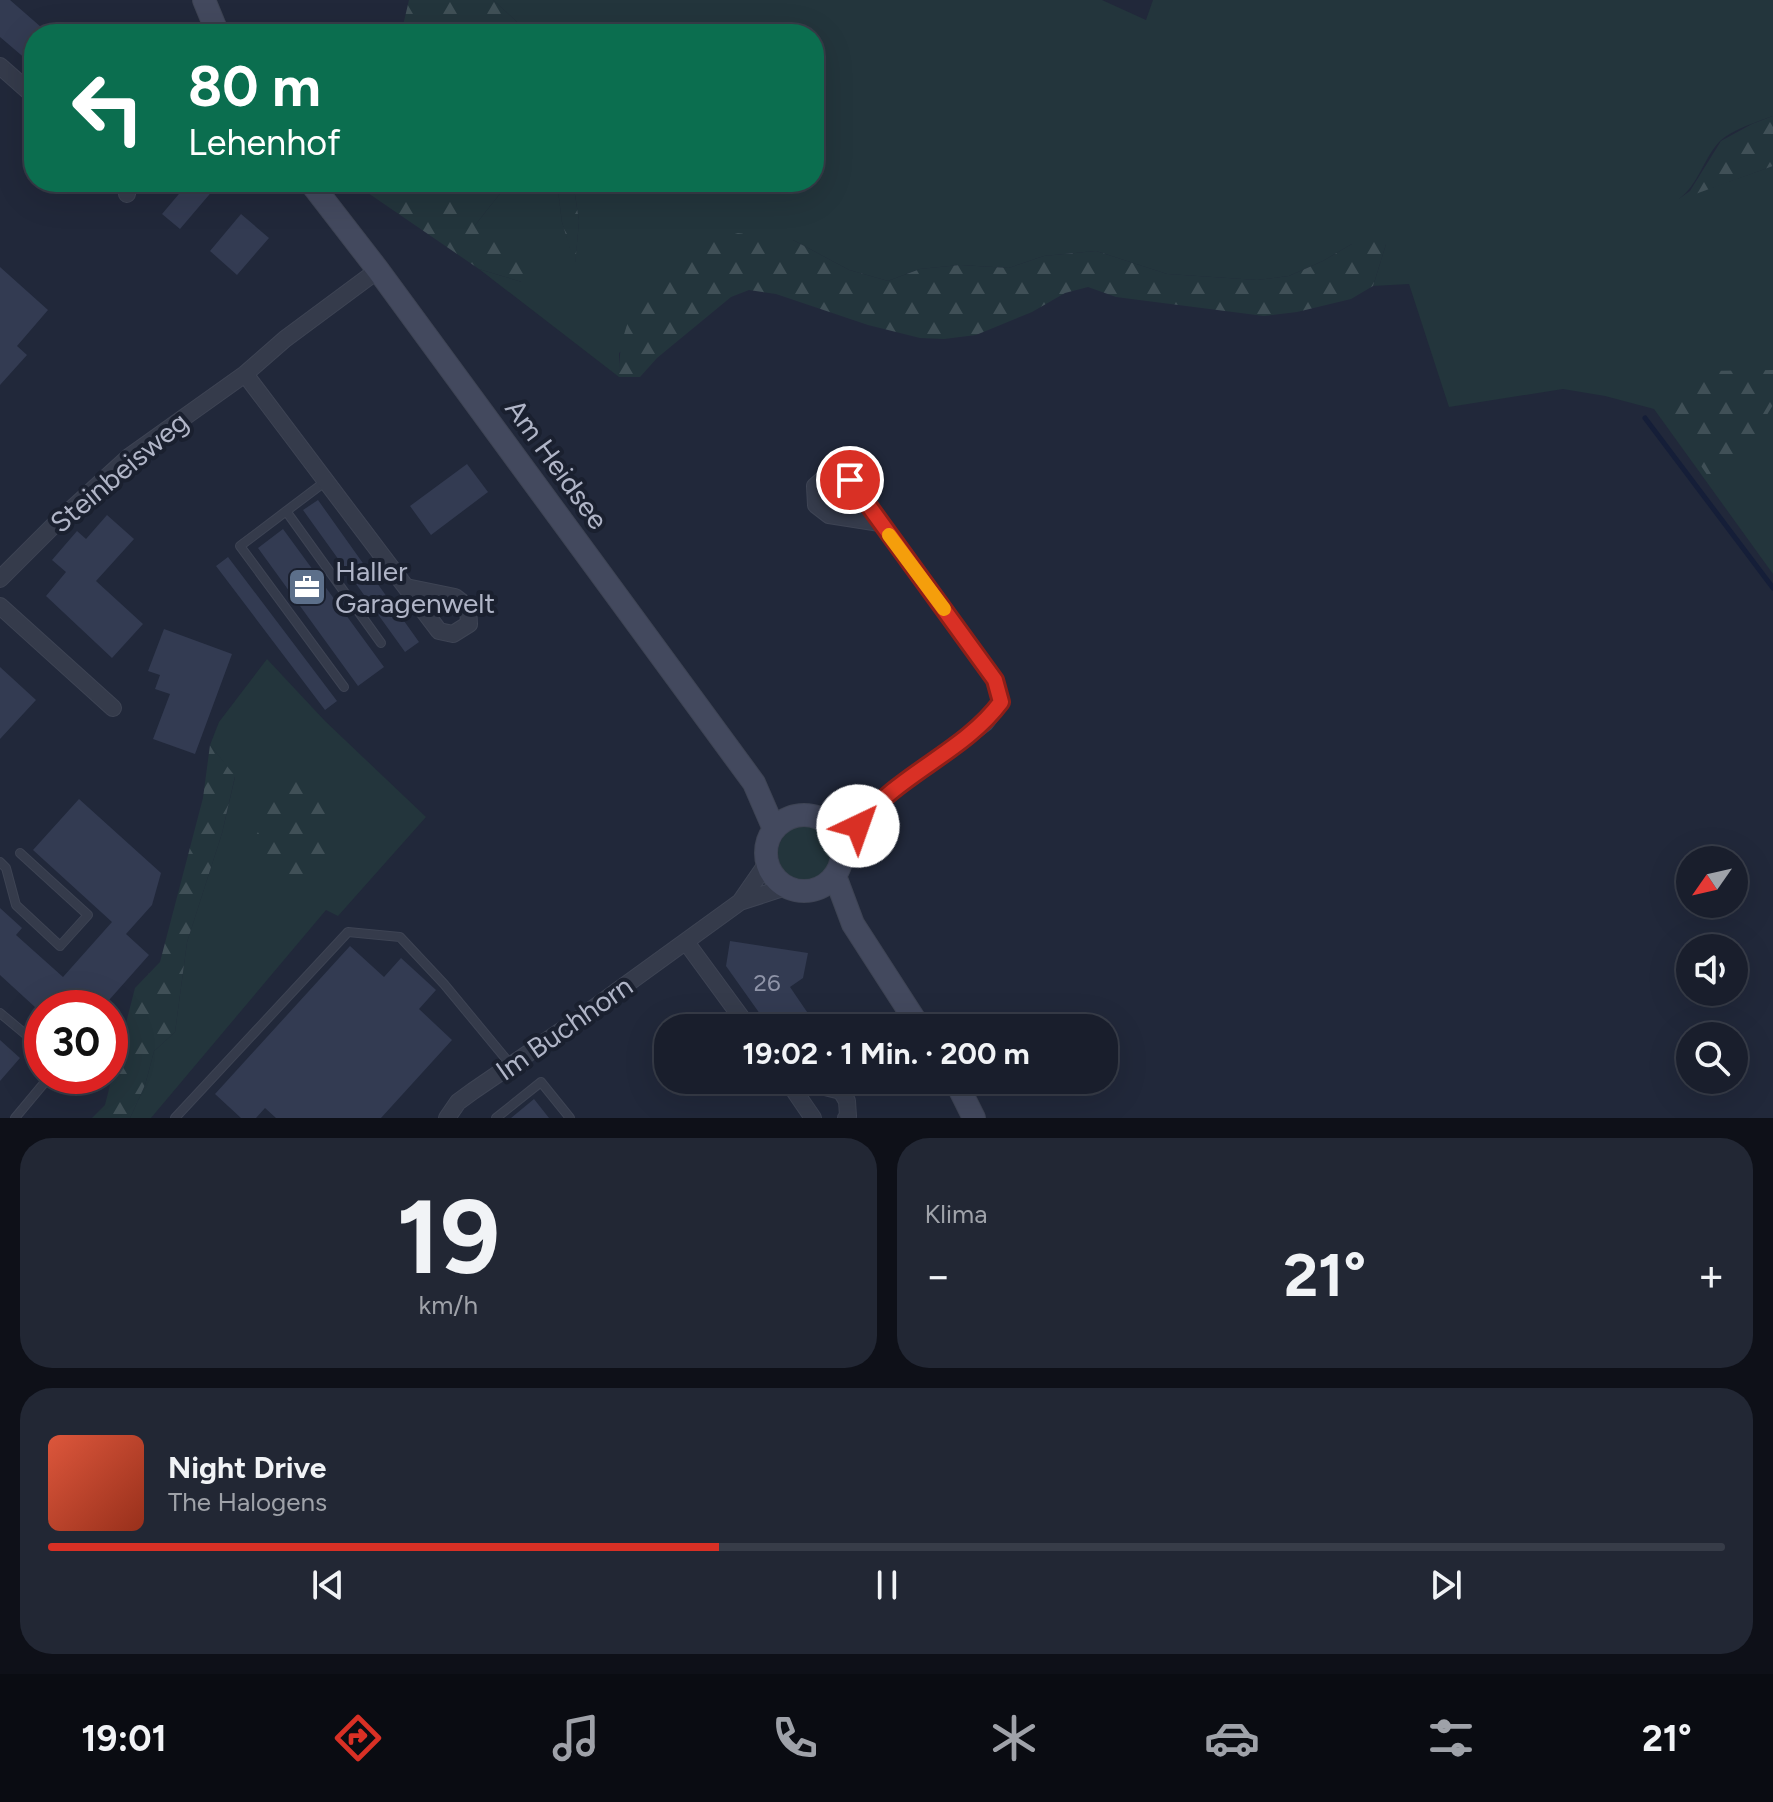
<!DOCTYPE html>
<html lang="de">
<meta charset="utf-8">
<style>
body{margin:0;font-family:Figtree,sans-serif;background:#222734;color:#f1f3f6;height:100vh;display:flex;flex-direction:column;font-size:30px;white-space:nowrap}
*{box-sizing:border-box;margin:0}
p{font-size:26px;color:#9fa2a9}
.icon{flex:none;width:44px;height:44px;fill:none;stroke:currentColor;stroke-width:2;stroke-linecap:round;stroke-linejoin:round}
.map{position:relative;height:1118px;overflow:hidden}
.drawer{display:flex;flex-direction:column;gap:20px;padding:20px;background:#0e1018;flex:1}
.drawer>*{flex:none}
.top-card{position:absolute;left:24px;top:24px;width:800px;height:168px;border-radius:32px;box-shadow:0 8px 32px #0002,0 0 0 2px #373c48;background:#0b6e4f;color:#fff;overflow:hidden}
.needle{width:52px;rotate:236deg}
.tools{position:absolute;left:1676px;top:846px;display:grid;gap:16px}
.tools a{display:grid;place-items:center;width:72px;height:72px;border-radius:50%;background:#191e2c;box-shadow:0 8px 32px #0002,0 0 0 2px #373c48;font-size:40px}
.speed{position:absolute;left:24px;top:990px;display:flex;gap:16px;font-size:40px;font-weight:700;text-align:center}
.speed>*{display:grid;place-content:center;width:104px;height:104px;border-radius:50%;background:#191e2c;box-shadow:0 8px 32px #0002,0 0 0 2px #373c48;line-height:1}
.speed .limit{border:12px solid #d22;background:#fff;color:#111}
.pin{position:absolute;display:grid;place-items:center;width:68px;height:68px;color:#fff;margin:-34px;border:4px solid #fff;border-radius:50%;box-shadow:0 2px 8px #0007}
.me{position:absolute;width:88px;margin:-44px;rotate:42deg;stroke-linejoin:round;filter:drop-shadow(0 0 6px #0008)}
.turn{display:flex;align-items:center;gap:28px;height:168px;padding:0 32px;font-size:36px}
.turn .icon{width:104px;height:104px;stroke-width:2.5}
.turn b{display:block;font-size:56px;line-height:68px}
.big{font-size:60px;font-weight:700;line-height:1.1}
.drawer .card{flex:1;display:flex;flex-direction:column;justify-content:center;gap:12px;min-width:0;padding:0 28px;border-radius:32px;background:#222734}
.drawer .dial{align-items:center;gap:0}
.dial b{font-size:104px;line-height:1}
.song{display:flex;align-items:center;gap:24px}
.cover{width:96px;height:96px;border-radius:12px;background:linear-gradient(135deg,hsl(10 70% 55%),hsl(10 70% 35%))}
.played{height:8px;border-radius:4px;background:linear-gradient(90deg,#d93025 40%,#373c48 40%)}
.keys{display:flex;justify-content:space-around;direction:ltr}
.heat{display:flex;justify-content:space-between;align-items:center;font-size:44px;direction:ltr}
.drawer .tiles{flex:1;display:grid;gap:20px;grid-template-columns:1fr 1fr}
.card:last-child{grid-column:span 2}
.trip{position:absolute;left:654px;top:1014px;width:464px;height:80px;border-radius:32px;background:#191e2c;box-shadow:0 8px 32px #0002,0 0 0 2px #373c48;font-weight:700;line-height:80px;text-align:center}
.tabs{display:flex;height:128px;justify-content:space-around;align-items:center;background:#0a0c12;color:#9fa2a9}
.tabs .icon{width:56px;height:56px}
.tabs .active{color:#d93025}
.tabs b{font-size:36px;color:#f1f3f6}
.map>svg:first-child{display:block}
.green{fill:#23353c}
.forest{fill:url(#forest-firs)}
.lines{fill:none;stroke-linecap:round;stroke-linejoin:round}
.stream{stroke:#151e38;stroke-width:5}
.building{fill:#333b52}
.lane-casing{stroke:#3e4454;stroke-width:10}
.street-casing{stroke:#3e4454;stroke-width:18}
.secondary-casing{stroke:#3e4454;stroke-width:24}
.lane{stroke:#353b4b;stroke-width:8}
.street{stroke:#353b4b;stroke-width:16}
.secondary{stroke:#43495e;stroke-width:22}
.route-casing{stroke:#8d1f18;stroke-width:20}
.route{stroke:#d93025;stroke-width:14}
.slow{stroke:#f59e0b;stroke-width:14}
.labels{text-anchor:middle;stroke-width:8;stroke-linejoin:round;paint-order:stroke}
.number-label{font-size:24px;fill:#8f94a8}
.street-label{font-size:28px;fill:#b0b5c7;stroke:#1a202f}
.poi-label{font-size:28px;fill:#b0b5c7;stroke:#1a202f;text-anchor:start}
</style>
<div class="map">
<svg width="1773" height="1118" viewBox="0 0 1773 1118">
<defs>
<pattern id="forest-firs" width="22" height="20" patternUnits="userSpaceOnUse" patternTransform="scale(2)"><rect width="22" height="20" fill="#23353c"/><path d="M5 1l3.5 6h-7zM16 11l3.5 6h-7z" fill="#405057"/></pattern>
</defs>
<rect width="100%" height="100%" fill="#21283a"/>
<!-- green -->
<path class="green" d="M493,0H1102L1146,20L1153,0H1773V116C1757,122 1733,129 1720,141C1703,159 1699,184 1679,199L1773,166V574L1654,409L1605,396L1563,389L1449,407L1409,284L1373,286L1386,244H1352L1323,261L1289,276L1257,280L1167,274L1096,251L1044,256L1009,268L960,265L920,269L888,281L849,270L793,240L619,353V377L479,269L522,282L475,225L509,182H557L562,222L575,263L579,221L573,182H814V34H530Z
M267,659L325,721L426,817L338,916L326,910L151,1118H130L145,1085L154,1051L175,1032L187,942L222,833L235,777L210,745L219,722Z
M778 853a28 28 0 1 1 56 0a28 28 0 1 1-56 0Z"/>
<!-- forest -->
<path class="forest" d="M409,0H493L530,34H401Z
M1773,116V166L1676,201L1690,191L1721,141L1752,124Z
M352,182H509L475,225L520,256L539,272L522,282L479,269Z
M557,182H573L579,221L575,266L562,222Z
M738,233L793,240L849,270L888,281L920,269L960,265L1009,268L1044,256L1096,251L1167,274L1257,280L1289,276L1323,261L1352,244L1374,238L1386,244L1373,286L1351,299L1297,312L1264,316L1116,297L1088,287L1065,293L1032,312L976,335L944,339L920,338L868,325L776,294L749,290L731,297L657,358L640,377H619C618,299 667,255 738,233Z
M1773,370V405L1719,492L1659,405L1705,371Z
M210,745L235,776L222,833L187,942L175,1032L154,1051L145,1085L130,1118H92L105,1105L135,988L160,962L203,798Z
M288,768L324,792L335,813L325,860L305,880C272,882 269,873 246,852L258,832L259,816Z"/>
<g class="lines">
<!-- stream -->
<path class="stream" d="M1645,418L1773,588"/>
</g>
<!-- building -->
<path class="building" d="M0,0H10L49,34H34V66L0,37Z
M189,182H220L180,229L162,214Z
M241,214L269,238L237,275L210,251Z
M0,267L48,310L17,346L27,355L0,385Z
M467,464L488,492L431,535L410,506Z
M318,500L419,642L405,652L303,510Z
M107,515L134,539L96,581L143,624L112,658L46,596L66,572L52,560L77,531L86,539Z
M283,529L384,667L358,686L258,548Z
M228,557L337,701L325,710L216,566Z
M164,629L232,654L195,754L153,739L170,694L155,689L160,675L148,671Z
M0,667L36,700L0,739Z
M79,799L161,873L152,905L126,934L149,955L102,1008H36L0,975V908L22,928L16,935L63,977L112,922L33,850Z
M730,941L808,953L803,978L790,987L818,1028H770L726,966Z
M350,946L384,977L401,958L436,990L419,1009L452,1040L381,1118H276L265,1108L256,1118H241L215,1094Z
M0,1040L20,1058L0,1081Z
M534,1099L549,1118H511Z"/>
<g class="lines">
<defs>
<path id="lane" d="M326,481L240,546L344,687
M286,511L381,643
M0,862L6,868L16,905L60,946L88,915L20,853
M0,1013L42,1048
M15,1118L50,1076
M175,1118L348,932L400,937L444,984L511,1065
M496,1118L541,1082L570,1118"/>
<path id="street" d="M0,66L34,96
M127,194L128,182
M245,374L439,631L453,634L469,624L468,607L455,597L406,587
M0,579L54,525L130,456L245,374L285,339L378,270
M0,606L113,708
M823,819L875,804
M842,848L875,804L985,723L1001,702L995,680L850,480L829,474L815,486L816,505L829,515L880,523
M740,902L767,863
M686,942L749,1028
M787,1080L813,1118
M797,1080L841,1091L847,1101L848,1116L846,1118
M447,1118L458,1102L473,1091L580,1018L740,902L786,887"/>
<path id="secondary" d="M204,0L218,34
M310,182L378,270L754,783L774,829
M766 853a38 38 0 1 1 76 0a38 38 0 1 1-76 0Z
M835,876L853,924L920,1028
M955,1080L974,1118"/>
</defs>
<!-- lane casing -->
<use href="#lane" class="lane-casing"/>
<!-- street casing -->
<use href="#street" class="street-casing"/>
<!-- secondary casing -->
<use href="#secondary" class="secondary-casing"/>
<!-- lane -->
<use href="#lane" class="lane"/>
<!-- street -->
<use href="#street" class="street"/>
<!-- secondary -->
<use href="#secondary" class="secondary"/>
</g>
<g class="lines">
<defs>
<path id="route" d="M850,480L995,680L1001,702C963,753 897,774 858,826"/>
</defs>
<!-- route casing -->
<use href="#route" class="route-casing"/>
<!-- route -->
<use href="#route" class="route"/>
<!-- slow -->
<path class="slow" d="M889,535L944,609"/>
</g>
<!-- icons -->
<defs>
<symbol id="office-square" viewBox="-11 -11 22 22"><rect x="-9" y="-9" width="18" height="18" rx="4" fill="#5c6f8a" stroke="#1a202f"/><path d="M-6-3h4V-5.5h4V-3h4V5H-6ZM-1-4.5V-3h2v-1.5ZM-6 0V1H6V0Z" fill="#fff"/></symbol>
</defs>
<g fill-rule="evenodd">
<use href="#office-square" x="285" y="565" width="44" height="44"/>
</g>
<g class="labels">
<!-- number labels -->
<g class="number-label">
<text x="767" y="991">26</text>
</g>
<!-- street labels -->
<g class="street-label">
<text transform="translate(557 464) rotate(54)" y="10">Am Heidsee</text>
<text transform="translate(119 472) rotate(-40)" y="10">Steinbeisweg</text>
<text transform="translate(564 1028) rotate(-35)" y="10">Im Buchhorn</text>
</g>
<!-- poi labels -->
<g class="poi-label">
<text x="335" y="581">Haller<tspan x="335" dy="32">Garagenwelt</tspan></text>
</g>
</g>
</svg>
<div class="tools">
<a><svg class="needle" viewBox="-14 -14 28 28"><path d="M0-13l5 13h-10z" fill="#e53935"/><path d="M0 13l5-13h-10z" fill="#9fa2a9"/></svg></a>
<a><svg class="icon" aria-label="sound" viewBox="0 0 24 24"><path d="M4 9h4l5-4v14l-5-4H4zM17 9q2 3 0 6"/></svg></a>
<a><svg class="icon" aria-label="search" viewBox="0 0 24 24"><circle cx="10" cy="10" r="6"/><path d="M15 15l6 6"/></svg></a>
</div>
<div class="speed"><div class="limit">30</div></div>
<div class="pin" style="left:850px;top:480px;background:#d93025"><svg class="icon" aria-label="arrive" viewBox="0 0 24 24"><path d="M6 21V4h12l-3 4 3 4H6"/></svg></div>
<svg class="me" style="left:858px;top:826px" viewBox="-20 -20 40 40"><circle r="19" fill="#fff"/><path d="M0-13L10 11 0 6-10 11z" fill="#d93025"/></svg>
<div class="trip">19:02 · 1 Min. · 200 m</div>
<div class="top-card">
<div class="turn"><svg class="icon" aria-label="left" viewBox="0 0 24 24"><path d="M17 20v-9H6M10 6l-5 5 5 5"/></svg><div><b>80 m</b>Lehenhof</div></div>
</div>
</div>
<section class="drawer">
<div class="tiles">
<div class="card dial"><b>19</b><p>km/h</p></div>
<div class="card"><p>Klima</p>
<div class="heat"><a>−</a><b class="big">21°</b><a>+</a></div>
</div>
<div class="card">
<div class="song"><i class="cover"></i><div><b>Night Drive</b><p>The Halogens</p></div></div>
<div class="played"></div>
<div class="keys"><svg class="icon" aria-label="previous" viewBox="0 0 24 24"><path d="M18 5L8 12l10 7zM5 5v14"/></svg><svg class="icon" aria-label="pause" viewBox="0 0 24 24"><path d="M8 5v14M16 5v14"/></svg><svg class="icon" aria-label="next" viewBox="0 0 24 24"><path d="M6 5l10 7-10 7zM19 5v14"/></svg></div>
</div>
</div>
</section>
<nav class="tabs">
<b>19:01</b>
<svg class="icon active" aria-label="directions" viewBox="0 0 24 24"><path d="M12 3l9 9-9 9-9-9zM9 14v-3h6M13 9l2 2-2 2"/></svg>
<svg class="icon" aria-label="music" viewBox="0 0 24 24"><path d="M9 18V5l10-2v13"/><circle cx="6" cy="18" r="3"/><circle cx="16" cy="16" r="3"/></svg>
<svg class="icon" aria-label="phone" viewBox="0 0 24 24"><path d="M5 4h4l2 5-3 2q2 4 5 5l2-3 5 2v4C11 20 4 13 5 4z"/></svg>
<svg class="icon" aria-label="climate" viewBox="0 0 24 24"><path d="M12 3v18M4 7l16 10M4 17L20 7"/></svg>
<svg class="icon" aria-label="car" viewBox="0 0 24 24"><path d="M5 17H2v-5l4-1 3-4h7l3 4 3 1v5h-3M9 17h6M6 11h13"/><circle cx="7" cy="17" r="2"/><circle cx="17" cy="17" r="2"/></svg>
<svg class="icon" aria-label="filters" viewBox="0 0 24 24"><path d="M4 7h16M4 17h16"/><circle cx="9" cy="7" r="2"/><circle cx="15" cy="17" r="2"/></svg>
<b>21°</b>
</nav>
